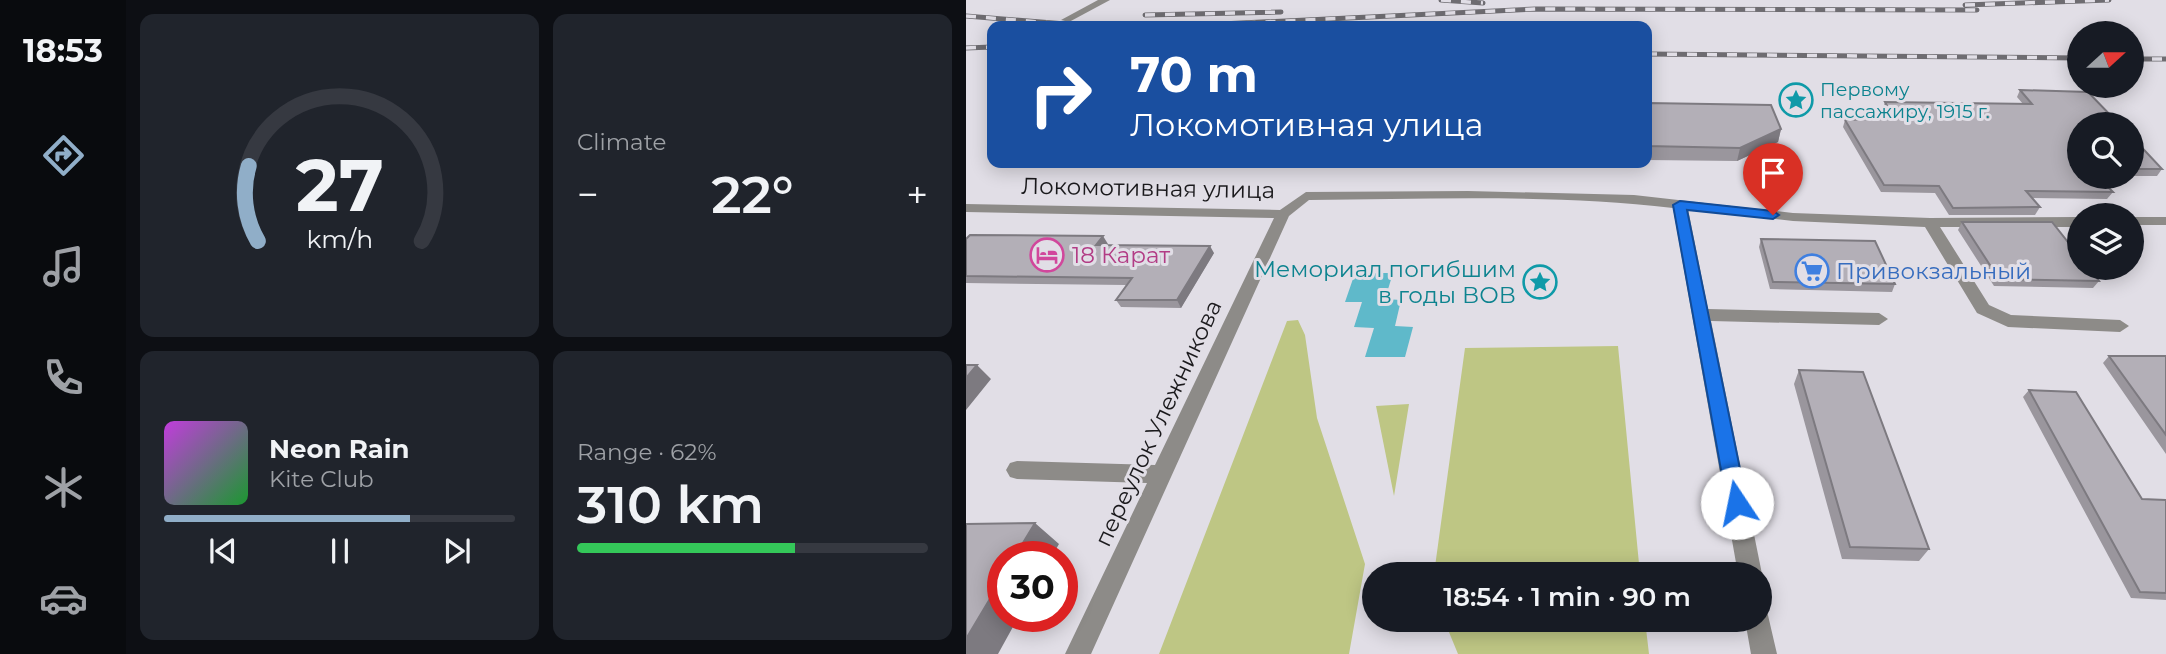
<!DOCTYPE html>
<meta charset="utf-8">
<style>
body{margin:0;font-family:Montserrat,sans-serif;background:#20242c;color:#f1f3f6;height:100vh;display:flex;flex-direction:column;font-size:26px;white-space:nowrap}
*{box-sizing:border-box;margin:0}
p{font-size:23px;color:#9ea1a6}
.icon{flex:none;width:38px;height:38px;fill:none;stroke:currentColor;stroke-width:2;stroke-linecap:round;stroke-linejoin:round}
.map{position:relative;flex:1;overflow:hidden}
.side{display:flex;flex-direction:column;gap:14px;padding:14px;background:#0d0f14;width:840px}
.side>*{flex:none}
.top-card{position:absolute;left:21px;top:21px;width:665px;height:147px;border-radius:14px;box-shadow:0 4px 18px #0003;background:#1a4fa0;color:#fff;overflow:hidden}
.needle{width:46px;rotate:69deg}
.fabs{position:absolute;left:1101px;top:21px;display:grid;gap:14px}
.fabs a{display:grid;place-items:center;width:77px;height:77px;border-radius:50%;background:#171b24;box-shadow:0 4px 18px #0003;font-size:35px}
.speed{position:absolute;left:21px;top:541px;display:flex;gap:14px;font-size:35px;font-weight:700;text-align:center}
.speed>*{display:grid;place-content:center;width:91px;height:91px;border-radius:50%;background:#171b24;box-shadow:0 4px 18px #0003;line-height:1}
.speed .limit{border:10px solid #d22;background:#fff;color:#111}
.pin{position:absolute;display:grid;place-items:center;width:60px;height:60px;color:#fff;margin:-72px -30px;border-radius:50% 50% 50% 0;rotate:-45deg;box-shadow:0 0 7px #0007}
.pin .icon{rotate:45deg}
.me{position:absolute;width:77px;margin:-38px;rotate:349deg;stroke-linejoin:round;filter:drop-shadow(0 0 5px #0008)}
.turn{display:flex;align-items:center;gap:24px;height:147px;padding:0 28px;font-size:32px}
.turn .icon{width:91px;height:91px;stroke-width:2.5}
.turn b{display:block;font-size:49px;line-height:60px}
.big{font-size:52px;font-weight:600;line-height:1.1}
.side .tile{flex:1;display:flex;flex-direction:column;justify-content:center;gap:10px;min-width:0;padding:0 24px;border-radius:14px;background:#20242c}
.side .dial{align-items:center;gap:0}
.dial svg{height:182px;overflow:visible;fill:none;stroke:#363941;stroke-width:7;stroke-linecap:round;text-anchor:middle}
.dial text{fill:#f1f3f6;stroke:none}
.song{display:flex;align-items:center;gap:21px}
.cover{width:84px;height:84px;border-radius:10px;background:linear-gradient(135deg,hsl(290 70% 55%),hsl(130 70% 35%))}
.played{height:7px;border-radius:4px;background:linear-gradient(90deg,#90aec8 70%,#363941 70%)}
.keys{display:flex;justify-content:space-around;direction:ltr}
.heat{display:flex;justify-content:space-between;align-items:center;font-size:38px;direction:ltr}
.charge{height:10px;border-radius:5px;background:linear-gradient(90deg,#34c759 62%,#363941 0)}
.side .tiles{flex:1;display:grid;gap:14px;grid-template-columns:repeat(2,1fr)}
.trip{position:absolute;left:396px;top:562px;width:410px;height:70px;border-radius:35px;background:#171b24;box-shadow:0 4px 18px #0003;font-weight:600;line-height:70px;text-align:center}
main{display:flex;flex:1;min-height:0}
.tabs{display:flex;flex-direction:column;width:126px;justify-content:space-around;align-items:center;background:#090b0e;color:#9ea1a6}
.tabs .icon{width:49px;height:49px}
.tabs .on{color:#90aec8}
.tabs b{font-size:32px;color:#f1f3f6}
.map>svg:first-child{display:block}
.green{fill:#bec684}
.water{fill:#5fb9ca}
.lines{fill:none;stroke-linecap:round;stroke-linejoin:round}
.minor{fill:#8d8b88;fill-rule:evenodd}
.rail-casing{stroke:#6e6c71;stroke-width:5}
.rail{stroke:#e1dee6;stroke-width:3.5;stroke-dasharray:10;stroke-linecap:butt}
.wall{fill:#9a969d}
.shaded-wall{fill:#7d7a80}
.building{fill:#b3afb7;stroke:#7d7a80;stroke-width:2}
.route{fill:#1a73e8;stroke:#114b97;stroke-width:2}
.labels{text-anchor:middle;stroke-width:6;stroke-linejoin:round;paint-order:stroke}
.far-culture-label{font-size:19px;fill:#0d838f;stroke:#e1dee6;text-anchor:start}
.street-label{font-size:23px;fill:#1a191c;stroke:#e1dee6}
.hotel-label{font-size:23px;fill:#b23c85;stroke:#e1dee6;text-anchor:start}
.culture-label{font-size:23px;fill:#0d838f;stroke:#e1dee6;text-anchor:end}
.shop-label{font-size:23px;fill:#366cbe;stroke:#e1dee6;text-anchor:start}
</style>
<main>
<nav class="tabs">
<b>18:53</b>
<svg class="icon on" aria-label="directions" viewBox="0 0 24 24"><path d="M12 3l9 9-9 9-9-9zM9 14v-3h6M13 9l2 2-2 2"/></svg>
<svg class="icon" aria-label="music" viewBox="0 0 24 24"><path d="M9 18V5l10-2v13"/><circle cx="6" cy="18" r="3"/><circle cx="16" cy="16" r="3"/></svg>
<svg class="icon" aria-label="phone" viewBox="0 0 24 24"><path d="M5 4h4l2 5-3 2q2 4 5 5l2-3 5 2v4C11 20 4 13 5 4z"/></svg>
<svg class="icon" aria-label="climate" viewBox="0 0 24 24"><path d="M12 3v18M4 7l16 10M4 17L20 7"/></svg>
<svg class="icon" aria-label="car" viewBox="0 0 24 24"><path d="M5 17H2v-5l4-1 3-4h7l3 4 3 1v5h-3M9 17h6M6 11h13"/><circle cx="7" cy="17" r="2"/><circle cx="17" cy="17" r="2"/></svg>
</nav>
<section class="side">
<div class="tiles">
<div class="tile dial"><svg viewBox="0 0 100 80">
<path d="M14 69A42 42 0 1 1 86 69"/>
<path d="M14 69A42 42 0 0 1 10 36" stroke="#90aec8"/>
<text x="50" y="56" font-size="32" font-weight="700">27</text>
<text x="50" y="72" font-size="11">km/h</text>
</svg></div>
<div class="tile"><p>Climate</p>
<div class="heat"><a>−</a><b class="big">22°</b><a>+</a></div>
</div>
<div class="tile">
<div class="song"><i class="cover"></i><div><b>Neon Rain</b><p>Kite Club</p></div></div>
<div class="played"></div>
<div class="keys"><svg class="icon" aria-label="previous" viewBox="0 0 24 24"><path d="M18 5L8 12l10 7zM5 5v14"/></svg><svg class="icon" aria-label="pause" viewBox="0 0 24 24"><path d="M8 5v14M16 5v14"/></svg><svg class="icon" aria-label="next" viewBox="0 0 24 24"><path d="M6 5l10 7-10 7zM19 5v14"/></svg></div>
</div>
<div class="tile"><p>Range · 62%</p><b class="big">310 km</b><div class="charge"></div></div>
</div>
</section>
<div class="map">
<svg width="1200" height="654" viewBox="0 0 1200 654">
<rect width="100%" height="100%" fill="#e1dee6"/>
<!-- green -->
<path class="green" d="M332,320L339,335L351,418L399,564L383,654H193L321,321Z
M652,346L674,574H468L499,348Z
M443,404L428,496L410,406Z
M478,620H679L683,654H492Z"/>
<!-- water -->
<path class="water" d="M389,273H427L419,299L435,300L429,326L447,327L439,357H399L408,328L388,327L396,302H379Z"/>
<g class="lines">
<!-- minor -->
<path class="minor" d="M132,0H144L103,22L95,20Z
M502,191L668,195L827,213L964,218L1113,217V227H974L1023,305L1045,315L1154,320L1163,326L1154,332L1042,327L1011,313L959,227L827,221L722,209L742,309L913,313L922,319L913,325L745,321L796,574L793,581V574H772L707,208C587,194 464,199 343,200L323,216L125,654H99L181,483L51,479L44,477L40,470L44,463L51,461L189,465L308,218L0,212V204L314,210L340,192Z
M1166,217H1200V225H1166Z
M793,608L801,611L811,654H785L779,620H793Z"/>
<defs>
<path id="rail" d="M475,0L517,3
M999,5L1143,0
M179,15L315,12
M0,16L124,26H214L570,9L1011,10
M0,48L26,47
M681,54L1113,58
M1166,59H1200"/>
</defs>
<!-- rail casing -->
<use href="#rail" class="rail-casing"/>
<!-- rail -->
<use href="#rail" class="rail"/>
</g>
<!-- wall -->
<path class="wall" d="M1054,90L1122,92L1113,177L1147,192L1141,199L1066,198L1074,207L1069,215H983L969,193L915,192L877,127L879,120L922,118L917,109L919,102L1057,104L1051,97Z
M681,103L815,129L812,142L771,161L681,160Z
M1166,137L1196,169L1191,176H1166Z
M996,222L1133,281L1127,288L1028,286L992,230Z
M0,239L142,244L141,245L248,253L215,308L155,307L150,300L160,285L0,283Z
M795,239L929,284L926,292L804,289L793,247Z
M1143,356H1200V454L1137,363Z
M833,370L963,549L953,561L876,559L828,384Z
M1063,390L1176,499L1200,500V600L1165,598L1057,397Z"/>
<!-- shaded-wall -->
<path class="shaded-wall" d="M815,129L812,142L771,161L774,148Z
M137,236L142,244L135,253L130,245Z
M244,246L248,253L215,308L211,300Z
M11,365L25,379L0,410V378Z
M69,523L93,544L86,556H49Z
M37,577V616H53L32,654H0V639Z"/>
<!-- building -->
<path class="building" d="M1054,90L1122,92L1153,124H1113V177H1132L1147,192L1060,191L1074,207L987,208L973,186L918,185L879,120L928,118L919,102L1066,104Z
M681,103L805,105L815,129L774,148L681,146Z
M1166,137L1196,169H1166Z
M996,222H1086L1113,256V268H1123L1133,281L1033,279Z
M4,235L137,236L130,245L244,246L211,300H150L166,278L0,276V239Z
M795,239L909,241L929,284L807,282Z
M1143,356H1200V435Z
M0,365H11L0,378Z
M833,370L897,372L963,549L884,547Z
M1063,390L1110,392L1176,499L1200,500V593L1174,592Z
M69,523L49,556H37V577L0,639V524Z"/>
<!-- route -->
<path class="route" d="M714,201L807,211L813,215L807,219L721,210L781,503L778,510L771,512L763,510L761,503L707,205Z"/>
<!-- icons -->
<defs>
<symbol id="sight-ring" viewBox="-11 -11 22 22"><circle r="9.5" fill="#e1dee6" stroke="#0f9aa8" stroke-width="1.5"/><path d="M0-6L1.8-2.2L6-1.7L2.9 1.2L3.7 5.4L0 3.3L-3.7 5.4L-2.9 1.2L-6-1.7L-1.8-2.2Z" fill="#0f9aa8"/></symbol>
<symbol id="hotel-ring" viewBox="-11 -11 22 22"><circle r="9.5" fill="#e1dee6" stroke="#d1479c" stroke-width="1.5"/><path d="M-6-4.5h1.5V1H6V5H4.5V3h-9V5H-6ZM-4 0a1.8 1.8 0 1 1 3.6 0ZM.5 0V-2.5h3Q6-2.5 6 0Z" fill="#d1479c"/></symbol>
<symbol id="supermarket-ring" viewBox="-11 -11 22 22"><circle r="9.5" fill="#e1dee6" stroke="#3f7fe0" stroke-width="1.5"/><path d="M-6-5.5h2.5l.6 2H6L4.5 2H-2.5L-4.4-4H-6ZM-1.5 3.2a1.3 1.3 0 1 0 .1 0ZM3 3.2a1.3 1.3 0 1 0 .1 0Z" fill="#3f7fe0"/></symbol>
</defs>
<g fill-rule="evenodd">
<use href="#sight-ring" x="811" y="81" width="38" height="38"/>
<use href="#hotel-ring" x="62" y="236" width="38" height="38"/>
<use href="#supermarket-ring" x="827" y="252" width="38" height="38"/>
<use href="#sight-ring" x="555" y="263" width="38" height="38"/>
</g>
<g class="labels">
<!-- far-culture labels -->
<g class="far-culture-label">
<text x="854" y="96">Первому<tspan x="854" dy="22">пассажиру, 1915 г.</tspan></text>
</g>
<!-- street labels -->
<g class="street-label">
<text transform="translate(182 188) rotate(1)" y="8">Локомотивная улица</text>
<text transform="translate(192 423) rotate(-65)" y="8">переулок Улежникова</text>
</g>
<!-- hotel labels -->
<g class="hotel-label">
<text x="106" y="263">18 Карат</text>
</g>
<!-- culture labels -->
<g class="culture-label">
<text x="550" y="277">Мемориал погибшим<tspan x="550" dy="26">в годы ВОВ</tspan></text>
</g>
<!-- shop labels -->
<g class="shop-label">
<text x="870" y="279">Привокзальный</text>
</g>
</g>
</svg>
<div class="fabs">
<a><svg class="needle" viewBox="-14 -14 28 28"><path d="M0-13l5 13h-10z" fill="#e53935"/><path d="M0 13l5-13h-10z" fill="#9ea1a6"/></svg></a>
<a><svg class="icon" aria-label="search" viewBox="0 0 24 24"><circle cx="10" cy="10" r="6"/><path d="M15 15l6 6"/></svg></a>
<a><svg class="icon" aria-label="layers" viewBox="0 0 24 24"><path d="M12 4l9 5-9 5-9-5zM3 14l9 5 9-5"/></svg></a>
</div>
<div class="speed"><div class="limit">30</div></div>
<div class="pin" style="left:807px;top:215px;background:#d93025"><svg class="icon" aria-label="arrive" viewBox="0 0 24 24"><path d="M6 21V4h12l-3 4 3 4H6"/></svg></div>
<svg class="me" style="left:771px;top:503px" viewBox="-20 -20 40 40"><circle r="19" fill="#fff"/><path d="M0-13L10 11 0 6-10 11z" fill="#1a73e8"/></svg>
<div class="trip">18:54 · 1 min · 90 m</div>
<div class="top-card">
<div class="turn"><svg class="icon" aria-label="right" viewBox="0 0 24 24"><path d="M7 20v-9h11M14 6l5 5-5 5"/></svg><div><b>70 m</b>Локомотивная улица</div></div>
</div>
</div>
</main>
